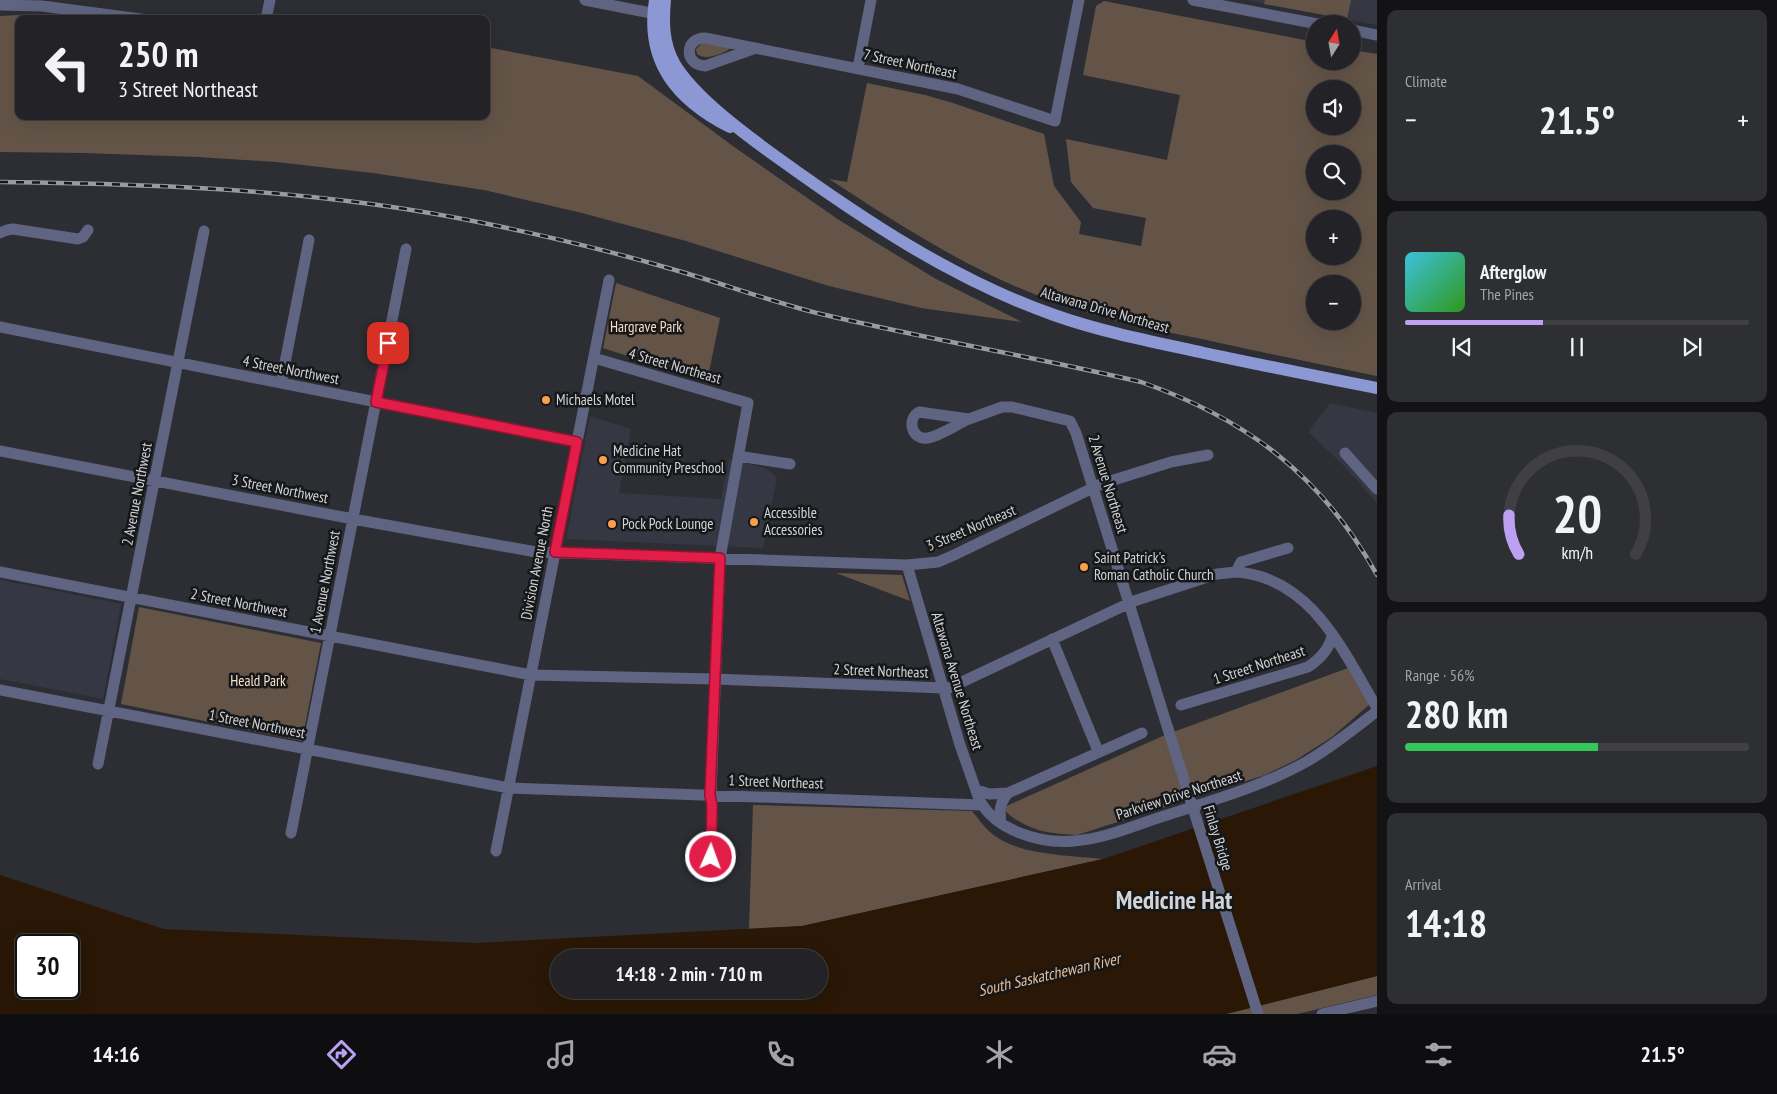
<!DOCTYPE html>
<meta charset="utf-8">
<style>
body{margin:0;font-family:"PT Sans Narrow",sans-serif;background:#2e2f33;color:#f1f3f6;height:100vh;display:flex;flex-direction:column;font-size:19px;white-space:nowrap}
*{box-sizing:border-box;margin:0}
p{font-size:16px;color:#a2a4a7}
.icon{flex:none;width:28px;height:28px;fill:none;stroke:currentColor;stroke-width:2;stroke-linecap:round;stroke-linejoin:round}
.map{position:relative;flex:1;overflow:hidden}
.side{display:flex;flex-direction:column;gap:10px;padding:10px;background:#131315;width:400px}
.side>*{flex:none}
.guide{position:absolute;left:15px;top:15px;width:475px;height:105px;border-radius:10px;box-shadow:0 5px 20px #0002,0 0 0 1px #3f3f44;background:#222227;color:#f1f3f6;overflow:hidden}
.needle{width:32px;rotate:11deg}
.tools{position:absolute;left:1306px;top:15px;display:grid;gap:10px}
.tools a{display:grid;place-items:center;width:55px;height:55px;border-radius:50%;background:#222227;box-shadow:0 5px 20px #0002,0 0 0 1px #3f3f44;font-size:25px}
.speed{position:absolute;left:15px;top:934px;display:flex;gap:10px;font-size:25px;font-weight:700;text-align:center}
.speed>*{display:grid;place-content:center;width:65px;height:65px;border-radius:50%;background:#222227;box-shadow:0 5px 20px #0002,0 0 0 1px #3f3f44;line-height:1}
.speed .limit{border:2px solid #111;border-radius:8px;background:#fff;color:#111}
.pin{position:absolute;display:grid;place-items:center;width:42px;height:42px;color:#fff;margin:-21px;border-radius:10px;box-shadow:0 2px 8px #0006}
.me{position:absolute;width:55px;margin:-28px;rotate:2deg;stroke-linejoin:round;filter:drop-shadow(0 0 4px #0008)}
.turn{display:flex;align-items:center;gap:18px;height:105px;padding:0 20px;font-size:22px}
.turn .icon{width:65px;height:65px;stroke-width:2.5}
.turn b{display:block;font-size:35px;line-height:42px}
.big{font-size:38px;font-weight:700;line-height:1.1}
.side .widget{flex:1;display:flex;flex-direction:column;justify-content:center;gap:8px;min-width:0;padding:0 18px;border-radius:10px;background:#2e2f33}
.side .dial{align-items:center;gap:0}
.dial svg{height:130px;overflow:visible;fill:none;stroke:#3f3f44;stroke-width:7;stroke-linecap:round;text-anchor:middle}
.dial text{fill:#f1f3f6;stroke:none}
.song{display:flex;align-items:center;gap:15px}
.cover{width:60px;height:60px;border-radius:8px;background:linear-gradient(135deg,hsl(190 70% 55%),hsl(110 70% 35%))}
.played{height:5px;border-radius:2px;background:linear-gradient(90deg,#bca0f2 40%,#3f3f44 40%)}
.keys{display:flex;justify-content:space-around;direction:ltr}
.heat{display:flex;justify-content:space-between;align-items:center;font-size:28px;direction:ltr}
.charge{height:8px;border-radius:4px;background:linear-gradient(90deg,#34c759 56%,#3f3f44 0)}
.trip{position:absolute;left:550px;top:949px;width:278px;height:50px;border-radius:25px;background:#222227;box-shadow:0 5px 20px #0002,0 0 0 1px #3f3f44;font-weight:700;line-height:50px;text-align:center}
.dock{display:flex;height:80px;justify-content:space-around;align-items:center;background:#0e0e10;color:#a2a4a7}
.dock .icon{width:35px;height:35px}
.dock .on{color:#bca0f2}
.dock b{font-size:22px;color:#f1f3f6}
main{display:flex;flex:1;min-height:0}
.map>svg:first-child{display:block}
.built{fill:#353743}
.green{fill:#645448;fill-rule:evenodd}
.water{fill:#2a1705;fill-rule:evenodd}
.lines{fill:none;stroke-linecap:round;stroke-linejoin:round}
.minor{stroke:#5e6481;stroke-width:11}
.major{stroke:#8c98d3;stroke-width:12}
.rail-casing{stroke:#9a9ba0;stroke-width:4.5}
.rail{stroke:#161719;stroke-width:2.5;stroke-dasharray:8;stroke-linecap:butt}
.minor-bridge{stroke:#5e6481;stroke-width:11}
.route-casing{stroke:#92132f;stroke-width:12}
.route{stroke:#e11d48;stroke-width:9}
.poi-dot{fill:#f8a04b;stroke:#161719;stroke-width:2}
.labels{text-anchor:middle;stroke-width:5;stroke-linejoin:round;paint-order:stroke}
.street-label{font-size:15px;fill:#d3d4d8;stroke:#161719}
.park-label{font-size:15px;fill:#f9ddc5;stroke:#161719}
.poi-label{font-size:15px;fill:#d3d4d8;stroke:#161719;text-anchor:start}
.water-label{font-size:16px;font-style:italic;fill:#e9bc96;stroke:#161719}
.town-label{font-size:25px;font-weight:bold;fill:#d3d4d8;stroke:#161719}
</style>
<main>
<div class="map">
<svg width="1377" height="1014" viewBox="0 0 1377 1014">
<rect width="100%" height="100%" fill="#2d2e34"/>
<!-- built -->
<path class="built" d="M1246,0H1377V25L1305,12Z
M1330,403L1377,413V503L1342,464L1308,432Z
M590,416L631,429L619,493L721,499L729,459L765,468L771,472L777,477L763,548L566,539Z
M0,580L121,604L103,699L0,679Z"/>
<!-- green -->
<path class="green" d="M1265,0H1351L1347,19L1264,4Z
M1104,1L1315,42V61H1352L1353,50L1377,54V376C1319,364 1260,352 1202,339C1145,328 1088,316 1034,294C961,265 895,222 829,179L847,182L867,83L925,95L953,103L1044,134L1054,186L1081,222L1079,234L1141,246L1146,218L1093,208L1071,182L1066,139L1167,160L1180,95L1083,75L1096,6ZM1315,89H1352V126H1315ZM1315,154H1352V191H1315ZM1315,219H1352V256H1315ZM1315,284H1352V321H1315Z
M19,15L84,19H19V116H486V47L638,76L737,149L839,220L936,279L1022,322L921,308L829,286L686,241L582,213L484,190L373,173L276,162L198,157L84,153L0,152V16Z
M702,43L731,48C723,54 705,61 697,54L696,49Z
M616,283L720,318L707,382L603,348Z
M836,573L902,575L910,601Z
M139,607L321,643L302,741L121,704Z
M1348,668L1370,704L1332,737L1296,760L1265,775L1077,835C1047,834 1024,830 1002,808L1165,735Z
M753,805L972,811C978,818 983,826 990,832C1017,856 1069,855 1103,859L802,926L749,929Z
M1377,976V995L1297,1014H1226Z"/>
<!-- water -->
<path class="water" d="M1377,766V976L1226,1014H0V875L164,929L474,943L802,926L1103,859ZM26,945H69V988H26ZM559,958H819V990H559Z"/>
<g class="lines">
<!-- minor -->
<path class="minor" d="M585,0L661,15
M1193,0L1318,24
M0,5L42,6L141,19
M266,19L270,0
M1352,30L1377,35
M756,48L705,66C684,65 684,38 705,38L958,89L1055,121L1079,0
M858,68L871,0
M0,233L7,230L13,229L78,239L83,237L88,230
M0,327L577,442
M594,358L748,403L720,558L711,795L712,805L711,857
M281,383L309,240
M969,419C957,424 940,436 928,438C912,441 906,419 919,412L969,419L1002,407H1012L1070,421L1076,433L1168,729
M0,451L353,519L536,552L907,565L938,562L954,555L1101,484L1171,462L1208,455
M1345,453L1377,489
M738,456L790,464
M907,565L960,745L979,799C995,831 1041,844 1074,841C1104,839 1133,826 1161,817C1210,801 1261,787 1306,762C1332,747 1354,729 1377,711
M0,572L531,675L715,679L943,688H949L1134,601L1217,574L1236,572L1241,562L1288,548
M1236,572C1311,577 1343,651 1377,708
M1052,639L1098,751
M0,690L509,788L982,805
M1181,705L1308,667C1320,659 1329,650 1332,636
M98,764L204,231
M977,790L989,794L1008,793L1142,733
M1001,822C999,809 1000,803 1008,793
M291,833L406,249
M496,851L609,280
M1322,1014L1377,1001"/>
<!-- major -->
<path class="major" d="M655,0C645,62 677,100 730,127
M665,0C663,22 663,43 674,63C694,97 746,135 778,158C864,220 954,280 1054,315C1102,332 1154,342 1204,353C1262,365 1319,377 1377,388"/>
<defs>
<path id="rail" d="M0,182C164,184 327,190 488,224C551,237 614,252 675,270C724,284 772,302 821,314C927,339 1035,357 1141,382C1247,419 1322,476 1377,575"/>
</defs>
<!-- rail casing -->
<use href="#rail" class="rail-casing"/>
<!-- rail -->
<use href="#rail" class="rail"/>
<!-- minor-bridge -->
<path class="minor-bridge" d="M1168,729L1258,1014"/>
</g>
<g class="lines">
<defs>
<path id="route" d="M388,343L376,402L577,442L555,552L720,558L710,795L712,805L711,857"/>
</defs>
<!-- route casing -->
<use href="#route" class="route-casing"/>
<!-- route -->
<use href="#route" class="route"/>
</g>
<!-- markers -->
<g class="poi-dot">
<circle cx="546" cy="400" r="5"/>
<circle cx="603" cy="460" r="5"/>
<circle cx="754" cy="522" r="5"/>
<circle cx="612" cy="524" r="5"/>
<circle cx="1084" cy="567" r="5"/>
</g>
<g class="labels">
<!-- street labels -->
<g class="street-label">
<text transform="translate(910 64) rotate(12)" y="5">7 Street Northeast</text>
<text transform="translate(1105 310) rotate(16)" y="5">Altawana Drive Northeast</text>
<text transform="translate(675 366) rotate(16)" y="5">4 Street Northeast</text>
<text transform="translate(291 370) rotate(11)" y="5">4 Street Northwest</text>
<text transform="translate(1108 484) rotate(73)" y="5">2 Avenue Northeast</text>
<text transform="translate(280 489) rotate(11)" y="5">3 Street Northwest</text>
<text transform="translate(137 494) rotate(-79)" y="5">2 Avenue Northwest</text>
<text transform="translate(971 528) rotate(-23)" y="5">3 Street Northeast</text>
<text transform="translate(537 563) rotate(-79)" y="5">Division Avenue North</text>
<text transform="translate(325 582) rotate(-79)" y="5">1 Avenue Northwest</text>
<text transform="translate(239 603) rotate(11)" y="5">2 Street Northwest</text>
<text transform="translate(1259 665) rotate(-18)" y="5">1 Street Northeast</text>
<text transform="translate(881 671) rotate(2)" y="5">2 Street Northeast</text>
<text transform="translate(957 681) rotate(73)" y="5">Altawana Avenue Northeast</text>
<text transform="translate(257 724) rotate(11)" y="5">1 Street Northwest</text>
<text transform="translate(776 782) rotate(2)" y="5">1 Street Northeast</text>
<text transform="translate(1179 795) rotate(-18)" y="5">Parkview Drive Northeast</text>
<text transform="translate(1218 838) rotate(73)" y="5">Finlay Bridge</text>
</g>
<!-- park labels -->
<g class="park-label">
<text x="646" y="332">Hargrave Park</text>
<text x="258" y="686">Heald Park</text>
</g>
<!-- poi labels -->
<g class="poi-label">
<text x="556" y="405">Michaels Motel</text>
<text x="613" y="456">Medicine Hat<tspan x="613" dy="17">Community Preschool</tspan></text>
<text x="764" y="518">Accessible<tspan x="764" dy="17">Accessories</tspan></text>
<text x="622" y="529">Pock Pock Lounge</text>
<text x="1094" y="563">Saint Patrick's<tspan x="1094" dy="17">Roman Catholic Church</tspan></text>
</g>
<!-- water labels -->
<g class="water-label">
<text transform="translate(1049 974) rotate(-13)" y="6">South Saskatchewan River</text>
</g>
<!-- town labels -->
<g class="town-label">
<text x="1174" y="909">Medicine Hat</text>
</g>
</g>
</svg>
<div class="tools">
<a><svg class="needle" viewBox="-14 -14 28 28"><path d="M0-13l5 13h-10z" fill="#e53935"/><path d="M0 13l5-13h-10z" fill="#a2a4a7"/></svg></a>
<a><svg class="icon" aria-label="sound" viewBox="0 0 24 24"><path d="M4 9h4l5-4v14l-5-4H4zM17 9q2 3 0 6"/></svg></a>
<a><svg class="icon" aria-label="search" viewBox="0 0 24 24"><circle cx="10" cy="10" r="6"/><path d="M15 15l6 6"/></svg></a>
<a>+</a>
<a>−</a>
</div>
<div class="speed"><div class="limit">30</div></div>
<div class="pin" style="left:388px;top:343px;background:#d93025"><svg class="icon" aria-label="arrive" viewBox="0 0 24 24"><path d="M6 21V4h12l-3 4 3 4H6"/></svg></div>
<svg class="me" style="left:711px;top:857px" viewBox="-20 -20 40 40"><circle r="17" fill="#e11d48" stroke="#fff" stroke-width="3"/><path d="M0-11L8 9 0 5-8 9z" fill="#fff"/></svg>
<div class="trip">14:18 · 2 min · 710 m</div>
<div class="guide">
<div class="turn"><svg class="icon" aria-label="left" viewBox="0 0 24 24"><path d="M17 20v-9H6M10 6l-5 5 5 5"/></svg><div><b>250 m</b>3 Street Northeast</div></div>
</div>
</div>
<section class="side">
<div class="widget"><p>Climate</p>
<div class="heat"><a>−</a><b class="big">21.5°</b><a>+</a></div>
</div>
<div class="widget">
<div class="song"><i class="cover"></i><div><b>Afterglow</b><p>The Pines</p></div></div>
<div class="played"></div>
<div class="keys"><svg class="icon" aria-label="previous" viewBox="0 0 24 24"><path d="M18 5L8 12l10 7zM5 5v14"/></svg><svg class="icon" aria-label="pause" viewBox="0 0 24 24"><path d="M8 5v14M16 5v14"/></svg><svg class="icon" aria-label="next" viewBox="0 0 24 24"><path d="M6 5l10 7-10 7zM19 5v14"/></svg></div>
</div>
<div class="widget dial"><svg viewBox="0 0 100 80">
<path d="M14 69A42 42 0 1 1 86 69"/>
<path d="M14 69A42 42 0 0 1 8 45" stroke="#bca0f2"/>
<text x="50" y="56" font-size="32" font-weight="700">20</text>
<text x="50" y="72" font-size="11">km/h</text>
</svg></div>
<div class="widget"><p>Range · 56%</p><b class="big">280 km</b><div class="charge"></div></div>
<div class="widget"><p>Arrival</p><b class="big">14:18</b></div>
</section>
</main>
<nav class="dock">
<b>14:16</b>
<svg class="icon on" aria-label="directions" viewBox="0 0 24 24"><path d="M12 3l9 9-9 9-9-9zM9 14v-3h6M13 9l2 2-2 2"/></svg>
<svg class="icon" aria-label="music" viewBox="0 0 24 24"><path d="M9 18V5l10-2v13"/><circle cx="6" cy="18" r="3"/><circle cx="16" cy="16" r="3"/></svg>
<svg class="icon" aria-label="phone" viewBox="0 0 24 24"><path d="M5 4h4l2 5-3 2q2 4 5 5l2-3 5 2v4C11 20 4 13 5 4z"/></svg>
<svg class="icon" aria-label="climate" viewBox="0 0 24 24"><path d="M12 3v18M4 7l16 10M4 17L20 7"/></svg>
<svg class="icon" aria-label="car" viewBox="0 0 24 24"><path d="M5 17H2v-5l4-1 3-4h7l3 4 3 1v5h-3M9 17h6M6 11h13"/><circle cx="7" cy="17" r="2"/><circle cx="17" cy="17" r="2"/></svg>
<svg class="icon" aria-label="filters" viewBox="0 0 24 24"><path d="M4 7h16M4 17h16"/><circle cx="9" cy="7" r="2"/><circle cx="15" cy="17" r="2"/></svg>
<b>21.5°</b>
</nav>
